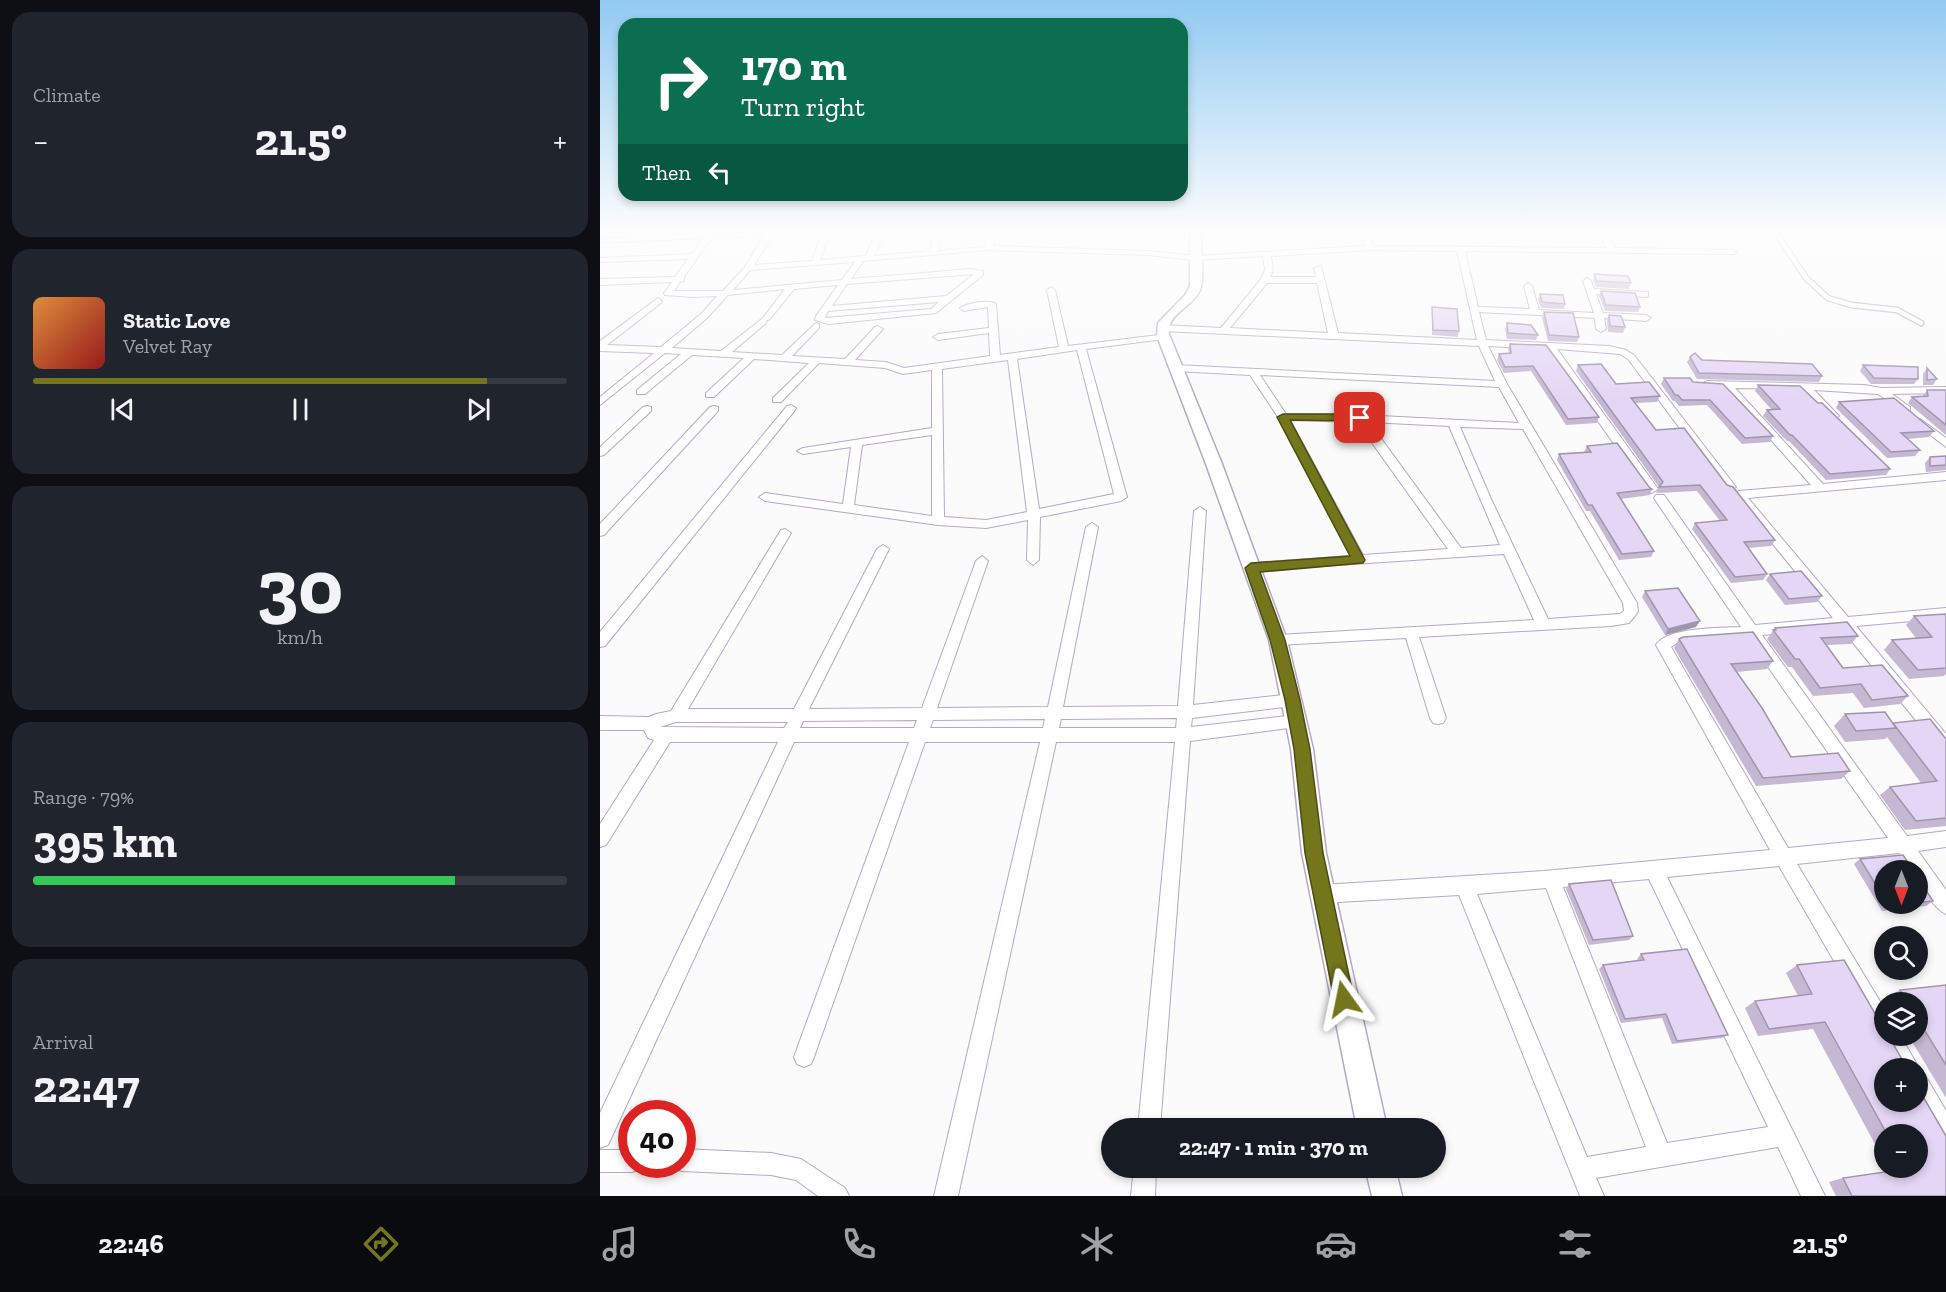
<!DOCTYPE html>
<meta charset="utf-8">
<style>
body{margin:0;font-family:"Zilla Slab",serif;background:#20242c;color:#f1f3f6;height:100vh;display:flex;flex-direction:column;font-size:22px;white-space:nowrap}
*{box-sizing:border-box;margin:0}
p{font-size:20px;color:#9ea1a6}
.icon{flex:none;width:33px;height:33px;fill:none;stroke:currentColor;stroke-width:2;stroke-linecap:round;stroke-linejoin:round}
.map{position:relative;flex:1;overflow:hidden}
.panel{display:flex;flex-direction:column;gap:12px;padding:12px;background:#0d0f14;width:600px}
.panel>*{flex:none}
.guide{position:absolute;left:18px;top:18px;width:570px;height:183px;border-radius:18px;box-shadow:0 3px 9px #0003;background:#0b6e4f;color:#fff;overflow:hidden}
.needle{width:39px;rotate:180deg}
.buttons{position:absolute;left:1274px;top:860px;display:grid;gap:12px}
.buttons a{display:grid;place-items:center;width:54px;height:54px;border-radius:50%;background:#171b24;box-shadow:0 3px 9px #0003;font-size:30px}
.speed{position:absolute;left:18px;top:1100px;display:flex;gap:12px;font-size:30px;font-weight:700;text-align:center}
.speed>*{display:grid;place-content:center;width:78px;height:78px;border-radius:50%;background:#171b24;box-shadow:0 3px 9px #0003;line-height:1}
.speed .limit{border:9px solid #d22;background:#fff;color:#111}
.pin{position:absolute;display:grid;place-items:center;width:51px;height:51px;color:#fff;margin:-26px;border-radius:12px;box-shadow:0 3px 9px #0006}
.me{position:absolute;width:66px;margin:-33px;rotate:348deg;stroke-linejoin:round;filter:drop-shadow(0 0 4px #0008)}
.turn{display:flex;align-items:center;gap:21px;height:126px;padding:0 24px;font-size:27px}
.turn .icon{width:78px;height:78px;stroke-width:2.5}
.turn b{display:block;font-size:42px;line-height:51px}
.then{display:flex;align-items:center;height:57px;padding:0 24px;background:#0003;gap:12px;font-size:22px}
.big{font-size:45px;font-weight:700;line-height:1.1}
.panel .widget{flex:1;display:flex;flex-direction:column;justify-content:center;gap:9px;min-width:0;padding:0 21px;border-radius:18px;background:#20242c}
.panel .dial{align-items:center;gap:0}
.dial b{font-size:78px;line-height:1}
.song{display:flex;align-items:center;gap:18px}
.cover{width:72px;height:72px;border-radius:9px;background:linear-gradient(135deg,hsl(30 70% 55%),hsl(0 70% 35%))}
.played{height:6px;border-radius:3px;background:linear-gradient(90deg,#74761c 85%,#363941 85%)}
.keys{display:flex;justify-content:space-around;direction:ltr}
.heat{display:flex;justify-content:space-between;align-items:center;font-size:33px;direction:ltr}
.charge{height:9px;border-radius:4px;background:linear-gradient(90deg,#34c759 79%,#363941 0)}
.trip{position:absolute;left:501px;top:1118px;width:345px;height:60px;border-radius:30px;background:#171b24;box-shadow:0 3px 9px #0003;font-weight:700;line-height:60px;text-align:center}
.tabs{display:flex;height:96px;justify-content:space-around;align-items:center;background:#090b0e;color:#9ea1a6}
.tabs .icon{width:42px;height:42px}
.tabs .on{color:#74761c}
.tabs b{font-size:27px;color:#f1f3f6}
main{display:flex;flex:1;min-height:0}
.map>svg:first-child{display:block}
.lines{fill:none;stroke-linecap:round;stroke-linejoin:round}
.lane-casing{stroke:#b5a8c5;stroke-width:7}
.street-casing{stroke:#b5a8c5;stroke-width:2}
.secondary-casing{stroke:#b5a8c5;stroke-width:3}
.lane{stroke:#fff;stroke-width:4.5}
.street{fill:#fff;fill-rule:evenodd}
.secondary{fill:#fff;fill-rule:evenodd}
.wall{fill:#c4b8d3}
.shaded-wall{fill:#a096ac}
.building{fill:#e4d6f5;stroke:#a096ac;stroke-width:1.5}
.route{fill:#74761c;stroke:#4b4d12;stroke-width:1.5}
</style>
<main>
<section class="panel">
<div class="widget"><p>Climate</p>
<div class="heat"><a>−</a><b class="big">21.5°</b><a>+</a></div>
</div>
<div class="widget">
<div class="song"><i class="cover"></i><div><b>Static Love</b><p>Velvet Ray</p></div></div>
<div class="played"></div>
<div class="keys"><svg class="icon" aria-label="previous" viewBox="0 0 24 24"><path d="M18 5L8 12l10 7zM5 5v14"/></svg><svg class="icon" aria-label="pause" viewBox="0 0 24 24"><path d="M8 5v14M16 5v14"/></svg><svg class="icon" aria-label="next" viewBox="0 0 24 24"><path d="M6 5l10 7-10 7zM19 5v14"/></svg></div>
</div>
<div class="widget dial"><b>30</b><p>km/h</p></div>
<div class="widget"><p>Range · 79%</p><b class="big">395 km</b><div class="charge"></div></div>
<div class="widget"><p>Arrival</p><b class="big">22:47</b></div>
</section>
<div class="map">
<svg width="1346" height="1196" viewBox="0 0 1346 1196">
<rect width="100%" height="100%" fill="#fbfbfb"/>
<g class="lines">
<defs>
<path id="lane" d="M1176,233L1206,278L1228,298L1251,305L1297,310L1321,323"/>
<path id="street" d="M107,233H174L154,265L212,261L222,233H230L220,260L266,256L276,233H284L274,256L330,251L334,233H342L338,251L384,247L388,233H396L393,246L548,251L595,256L765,246L761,233H769L773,246L1007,248L998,233H1006L1015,248L1132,250L1136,252L1135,254L865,251L878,307L930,309L924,286L928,283L932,286L939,310L994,313L983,281L987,278L991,281L994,289L1048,292V296L1045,297L996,294L1003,313L1046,315L1051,318L1046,321L1004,318L1006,329L1001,332L996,329L995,318L879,312L886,340L1009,346L1026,350L1034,355L1136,487L1130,491L1126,490L1028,359L1020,354L957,349L1056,486L1058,489L1052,493L1048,492L947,349L888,346L907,384L1037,603L1038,612L1029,623L1011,626L819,637L846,718L843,723L838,724L833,723L830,718L806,638L678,645L673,644L671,640L673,636L678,635L934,620L904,554L646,571L644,568L646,565L651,563L751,556L678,417L650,375L575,371L570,368L575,365L895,381L879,346L562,331L557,328L562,325L621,328L661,279L665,270L663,256L595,260L548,255L388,250L263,261L251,279L371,269L383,271V275L336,313L229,324L215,320L216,316L238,285L194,289L170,319L167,320L166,323L132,352L182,355L216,323L219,324V328L192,356L245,359L275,327L278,326L283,329L255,360L286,362L304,368L390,356L389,333L338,340L333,337L338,334L389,328L388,307L364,311L360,308C368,303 388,299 396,304L400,355L459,347L447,290L451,287L455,290L468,346L567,334V338L564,339L486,349L527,497L521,501L440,517L439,560L433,565L427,560L428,520L386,528L338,525L165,501L159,497L165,493L243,504L251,447L203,454L197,451L203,448L332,428V370L303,374L285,368L219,363L181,402H173V398L209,363L154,359L114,397H106V393L144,358L92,355L45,394H37V390L81,354L65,353L0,405V397L54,353L0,351V341L58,298L62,301L61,303L7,345L61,347L101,314L117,296L92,297L65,295L64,293L72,282L0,285V279L75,277L88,259L0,262V258L92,254L103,238L0,243V239ZM163,236L145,267L123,291H74L80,282L84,281V277L111,238ZM770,250L857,251L877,340L738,333L721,266L714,268L716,277H670L673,270L671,256ZM255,262L242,280L133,290L150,270ZM374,274L346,296L232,306L247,284ZM667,283H717L728,333L630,328ZM185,289L163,318L121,351L72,348L107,318L128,295ZM339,302L331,309L225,318L228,311ZM477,350L514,494L439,509L417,359ZM408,360L427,512L386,520L344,517L342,369ZM660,375L899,387L919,423L760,415L686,414ZM690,420L757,422L848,549L763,555ZM769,422L849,426L900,545L861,548ZM860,427L923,429L1023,603L1024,611L1020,614L948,619L891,499ZM332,435V516L254,505L262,445Z
M1107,381L1264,385L1282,388L1346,387V393L1292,394L1310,407V411L1306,412L1278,394L1214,390L1239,416L1234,419L1230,418L1202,389L1135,388L1223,484L1346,472V480L1148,498L1248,617L1346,608V618L1256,626L1346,734V752L1340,750L1241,628L1162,635L1307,836L1346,831V847L1318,851L1346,890V914C1334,909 1317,883 1317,870H1310L1299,853L1197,864L1284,1008V1035H1300L1319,1068L1317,1072V1068H1296L1179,866L1067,877L1225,1196H1201L1178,1147L996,1178L1004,1196H980L859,895L722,903L716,900L713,894L716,888L722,885L944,871L1170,850L1056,645C1067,627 1120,628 1141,627L1056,501L1054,498L1056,495H1064L1155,625L1233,618L1133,495L1139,491L1211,485L1124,387L1103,386L1102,384ZM1147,637L1288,838L1188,848L1071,647L1077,643ZM1049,879L1168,1127L1067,1143L963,887ZM946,888L1046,1147L987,1157L877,894Z
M191,405L196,408L195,410L5,646L0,647V632L187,406Z
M47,406L51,407V411L4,455L0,456V447L43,407Z
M114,406L118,407V411L4,535L0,536V524L110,407Z
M1320,419L1346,438V447L1316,424V420Z
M600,507L606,511L593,705L692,694L697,696L700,700L697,704L692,706L592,718L591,727L696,715L701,716L704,721L701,726L696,727L590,741L560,1128H538L575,742H456L358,1196H334L440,742H325L214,1057L211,1064L204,1067L197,1064L194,1057L309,742H194L8,1145L0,1148V1113L178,742H70L6,845L0,847V824L54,740L48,738L44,730H0V716L49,717L56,714L71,711L181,530L185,529L191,533L88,709H194L277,549L283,545L289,549L209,709L322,708L376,561L382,556L388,561L337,708L448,707L486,527L492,523L498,527L463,707L578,706L594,511ZM577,718L576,728H459L461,719ZM445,719L443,728H330L333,720ZM317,720L314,728H200L203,721ZM76,722H188L184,728L60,727Z
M1317,1072L1325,1075L1346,1111V1143L1338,1140L1316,1101Z
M82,1149L171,1153L201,1159L245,1188L249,1196H218L196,1180L171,1175L82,1171L74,1168L72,1164H82Z
M0,1150H32V1164H42L40,1169L32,1172H0Z
M534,1167H556L555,1196H531Z"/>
<path id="secondary" d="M590,233H600C601,247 605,278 600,290C593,307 566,314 569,334L622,464L687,640L713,749L726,853L787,1128H757L702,853L691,749L669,640L606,464L557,336L558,323L585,295L590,286Z
M765,1167H795L802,1196H772Z"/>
</defs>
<!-- lane casing -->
<use href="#lane" class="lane-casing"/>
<!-- street casing -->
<use href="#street" class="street-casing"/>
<!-- secondary casing -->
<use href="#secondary" class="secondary-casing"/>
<!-- lane -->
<use href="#lane" class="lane"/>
<!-- street -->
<use href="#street" class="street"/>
<!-- secondary -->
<use href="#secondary" class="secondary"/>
</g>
<!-- wall -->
<path class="wall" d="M994,274L1031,283L1029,289L996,287L993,280Z
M1001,291L1040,307L1038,312L1005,311L999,296Z
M940,294L965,304L964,309L941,308L938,299Z
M832,307L859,331L858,337L832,335Z
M944,312L979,337L977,342L948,341L942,318Z
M1009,315L1025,327L1023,333L1008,332L1007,320Z
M907,323L938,335L936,340L907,339L905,329Z
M910,344L999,417L997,423L966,425L931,371L904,373L897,360L899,354L909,353L908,349Z
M1090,357L1102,360L1222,376L1219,382L1097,379L1087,362Z
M978,365L1016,384L1060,396L1057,402L1035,403L1056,430L1127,485L1175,540L1171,546L1148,548L1167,574L1163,580L1131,583L1092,529L1095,523L1120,521L1097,491L1056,493L1059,487L976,371Z
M1263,365L1318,379L1314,384H1271L1260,371Z
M1327,368L1337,379L1333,385H1323V374Z
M1064,378L1093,382L1173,436L1170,442L1142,444L1107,405L1079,406L1075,401H1073L1061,384Z
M1158,385L1290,469L1286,475L1226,480L1189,441H1187L1163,416L1167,410H1172L1155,391Z
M1327,390H1346V435L1308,403L1312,397L1323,396Z
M1239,402L1334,431L1329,437L1307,439L1320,450L1315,456L1287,458L1236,408Z
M987,446L1049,487L1052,489L1050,495L1021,499L1054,551L1051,557L1019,560L990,511H986L957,460L959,454L985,453L984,452Z
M1346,456V470L1326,472L1325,463L1330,457Z
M1170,574L1222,596L1217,602L1185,605L1166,580Z
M1045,591L1096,627L1065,635L1042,597Z
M1346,614V674L1344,676L1309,679L1284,650L1292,640L1316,638L1306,625L1314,616Z
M1175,628L1258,636L1251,644L1227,645L1243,668L1308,696L1300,704L1264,708L1253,693L1213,696L1192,667H1188L1167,639Z
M1079,639L1173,661L1167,669L1137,672L1191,757L1250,771L1241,779L1156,786L1074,648Z
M1245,714L1293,723L1346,739V826L1305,830L1280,795L1290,787L1321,783L1287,737L1285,739L1245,742L1234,726Z
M1260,859L1284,870V903H1317L1333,901L1326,906L1282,911L1254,864Z
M969,884L1033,936L1029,940L989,945L966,889Z
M1041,954L1128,1035L1122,1038L1072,1044L1062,1018L1021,1023L999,969L1003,965L1038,960L1037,959Z
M1244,960L1284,1029V1035H1288L1307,1068H1284V1101H1317V1086L1346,1136V1196H1236L1229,1182L1243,1178L1290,1172L1287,1167H1317V1134H1284V1161L1213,1029L1158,1036L1145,1008L1155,1001L1198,996L1186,973L1197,965Z
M1346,985V1098L1308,1035H1317V1002H1288L1286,998L1300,990Z"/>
<!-- shaded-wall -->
<path class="shaded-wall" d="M1100,621L1096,627L1065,635L1068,629Z"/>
<!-- building -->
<path class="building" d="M994,274L1028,276L1031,283L997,281Z
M1001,291L1035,293L1040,307L1006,305Z
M940,294L963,295L965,304L942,302Z
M832,307L857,309L859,331L833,330Z
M944,312L973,313L979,337L949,335Z
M1009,315L1021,316L1025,327L1010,326Z
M907,323L931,325L938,335L908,333Z
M910,344L946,345L999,417L968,419L933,366L905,367L899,354L911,353Z
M1095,353L1102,360L1212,364L1222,376L1099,373L1090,357Z
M1001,364L1016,384L1049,382L1060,396L1031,398L1056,430L1084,428L1127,485L1133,487L1175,540L1144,542L1167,574L1135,577L1095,523L1127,520L1100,485L1059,487L1063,482L978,365Z
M1263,365L1318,367V379L1274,378Z
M1327,368L1337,379L1327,380Z
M1064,378H1090L1093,382L1123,384L1173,436L1145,438L1110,400H1082L1078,395H1075Z
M1158,385L1200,386L1218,403H1222L1290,469L1230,474L1192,435H1190L1167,410L1180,409Z
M1327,390H1346V425L1312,397L1328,396Z
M1294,398L1334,431L1301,433L1320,450L1291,452L1239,402Z
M1017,443L1049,487L1052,489L1017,493L1054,551L1022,554L992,505H988L959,454L991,452L987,446Z
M1346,456V465L1330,466V457Z
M1201,571L1222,596L1189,599L1170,574Z
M1078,588L1100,621L1068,629L1045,591Z
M1346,614V668L1318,670L1292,640L1332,637L1314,616Z
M1247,622L1258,636L1221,638L1243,668L1282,665L1308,696L1272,700L1261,684L1220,688L1199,659H1195L1173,630H1176L1175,628Z
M1153,632L1173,661L1131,664L1162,708L1191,757L1238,753L1250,771L1163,778L1079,639L1083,637Z
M1285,712L1296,728L1256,731L1245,714Z
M1330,719L1346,739V818L1316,821L1290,787L1337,781L1293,723Z
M1303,855L1313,870H1284V898L1260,859Z
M1317,877L1333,901L1289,906L1287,903H1317Z
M1011,880L1033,936L993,940L969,884Z
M1087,949L1128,1035L1077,1041L1066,1014L1025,1019L1003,965L1044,960L1041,954Z
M1244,960L1284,1029V1035H1288L1307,1068H1284V1101H1317V1086L1346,1136V1196H1252L1243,1178L1306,1169L1305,1167H1317V1134H1287L1225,1022L1169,1029L1155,1001L1212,994L1197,965Z
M1346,985V1065L1317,1018V1002H1307L1300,990Z"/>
<!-- sky -->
<linearGradient id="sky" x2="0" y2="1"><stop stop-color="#91caf1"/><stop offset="0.58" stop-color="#fdfdfd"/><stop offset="1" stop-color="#fdfdfd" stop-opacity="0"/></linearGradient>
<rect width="1346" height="401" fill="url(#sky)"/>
<!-- route -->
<path class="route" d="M683,414H760L765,418L760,421L690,420L765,560L763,563L660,572L685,640L700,700L710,749L723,853L754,999L751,1007L744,1010L737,1007L734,999L705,853L694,749L685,700L670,640L645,568L651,563L750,556L677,417Z"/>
</svg>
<div class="buttons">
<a><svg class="needle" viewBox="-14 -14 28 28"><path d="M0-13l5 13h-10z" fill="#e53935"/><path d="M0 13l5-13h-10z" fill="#9ea1a6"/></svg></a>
<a><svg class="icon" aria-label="search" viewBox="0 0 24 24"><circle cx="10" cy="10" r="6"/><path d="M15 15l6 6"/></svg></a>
<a><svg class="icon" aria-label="layers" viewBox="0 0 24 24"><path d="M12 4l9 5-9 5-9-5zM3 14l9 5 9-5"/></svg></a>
<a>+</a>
<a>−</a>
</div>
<div class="speed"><div class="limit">40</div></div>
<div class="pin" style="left:760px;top:418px;background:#d93025"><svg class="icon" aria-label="arrive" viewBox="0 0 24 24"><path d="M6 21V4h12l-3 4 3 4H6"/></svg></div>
<svg class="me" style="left:744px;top:999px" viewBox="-20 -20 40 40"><path d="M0-17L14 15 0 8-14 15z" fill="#74761c" stroke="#fff" stroke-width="4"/></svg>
<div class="trip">22:47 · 1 min · 370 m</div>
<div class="guide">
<div class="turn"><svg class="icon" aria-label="right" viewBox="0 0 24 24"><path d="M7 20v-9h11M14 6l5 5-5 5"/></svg><div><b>170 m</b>Turn right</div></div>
<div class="then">Then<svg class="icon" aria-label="left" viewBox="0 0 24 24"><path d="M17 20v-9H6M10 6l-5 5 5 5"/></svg></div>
</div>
</div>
</main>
<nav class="tabs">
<b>22:46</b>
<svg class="icon on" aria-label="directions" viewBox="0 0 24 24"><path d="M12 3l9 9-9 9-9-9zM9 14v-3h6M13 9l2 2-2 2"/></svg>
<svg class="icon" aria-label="music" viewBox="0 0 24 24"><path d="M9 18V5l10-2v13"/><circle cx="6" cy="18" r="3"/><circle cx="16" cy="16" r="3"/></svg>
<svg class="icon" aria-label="phone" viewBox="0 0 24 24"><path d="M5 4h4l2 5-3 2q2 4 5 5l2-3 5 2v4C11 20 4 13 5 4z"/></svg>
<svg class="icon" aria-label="climate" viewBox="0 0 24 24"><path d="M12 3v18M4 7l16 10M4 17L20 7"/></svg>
<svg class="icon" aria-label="car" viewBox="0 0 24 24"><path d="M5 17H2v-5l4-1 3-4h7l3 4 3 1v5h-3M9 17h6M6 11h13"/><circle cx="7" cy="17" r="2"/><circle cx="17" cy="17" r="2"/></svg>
<svg class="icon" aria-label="filters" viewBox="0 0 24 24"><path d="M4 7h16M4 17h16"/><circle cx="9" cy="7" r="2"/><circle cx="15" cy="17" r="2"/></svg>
<b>21.5°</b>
</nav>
